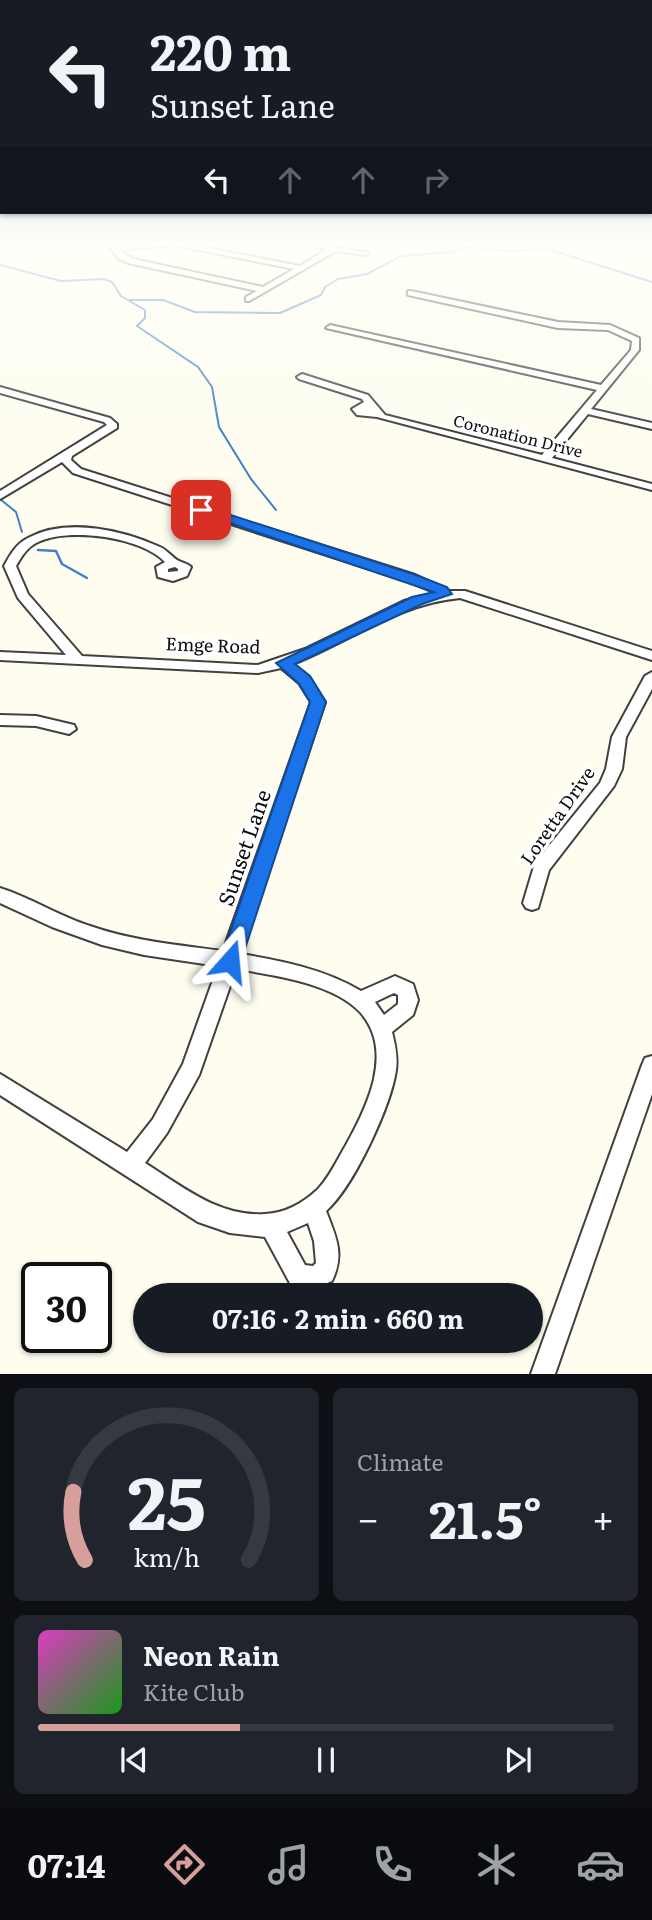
<!DOCTYPE html>
<meta charset="utf-8">
<style>
body{margin:0;font-family:Literata,serif;background:#20242c;color:#f1f3f6;height:100vh;display:flex;flex-direction:column;font-size:26px;white-space:nowrap}
*{box-sizing:border-box;margin:0}
p{font-size:23px;color:#9ea1a6}
.icon{flex:none;width:38px;height:38px;fill:none;stroke:currentColor;stroke-width:2;stroke-linecap:round;stroke-linejoin:round}
.map{position:relative;height:1374px;overflow:hidden}
.drawer{display:flex;flex-direction:column;gap:14px;padding:14px;background:#0d0f14;flex:1}
.drawer>*{flex:none}
.top-card{position:absolute;left:0px;top:0px;width:653px;height:214px;box-shadow:0 2px 5px #0004;background:#171b24;color:#f1f3f6;overflow:hidden}
.speed{position:absolute;left:21px;top:1262px;display:flex;gap:14px;font-size:35px;font-weight:700;text-align:center}
.speed>*{display:grid;place-content:center;width:91px;height:91px;border-radius:50%;background:#171b24;box-shadow:0 2px 5px #0004;line-height:1}
.speed .limit{border:4px solid #111;border-radius:10px;background:#fff;color:#111}
.pin{position:absolute;display:grid;place-items:center;width:60px;height:60px;color:#fff;margin:-30px;border-radius:14px;box-shadow:0 4px 10px #0006}
.me{position:absolute;width:77px;margin:-38px;rotate:18deg;stroke-linejoin:round;filter:drop-shadow(0 0 5px #0008)}
.turn{display:flex;align-items:center;gap:24px;height:147px;padding:0 35px;font-size:32px}
.turn .icon{width:91px;height:91px;stroke-width:2.5}
.turn b{display:block;font-size:49px;line-height:60px}
.lanes{display:flex;align-items:center;height:66px;padding:0 35px;background:#0003;justify-content:center;gap:35px;direction:ltr}
.lanes .off{opacity:.35}
.big{font-size:52px;font-weight:700;line-height:1.1}
.drawer .tile{flex:1;display:flex;flex-direction:column;justify-content:center;gap:10px;min-width:0;padding:0 24px;border-radius:10px;background:#20242c}
.drawer .dial{align-items:center;gap:0}
.dial svg{height:182px;overflow:visible;fill:none;stroke:#363941;stroke-width:7;stroke-linecap:round;text-anchor:middle}
.dial text{fill:#f1f3f6;stroke:none}
.song{display:flex;align-items:center;gap:21px}
.cover{width:84px;height:84px;border-radius:10px;background:linear-gradient(135deg,hsl(310 70% 55%),hsl(120 70% 35%))}
.played{height:7px;border-radius:4px;background:linear-gradient(90deg,#d79e9b 35%,#363941 35%)}
.keys{display:flex;justify-content:space-around;direction:ltr}
.heat{display:flex;justify-content:space-between;align-items:center;font-size:38px;direction:ltr}
.drawer .tiles{flex:1;display:grid;gap:14px;grid-template-columns:1fr 1fr}
.tile:last-child{grid-column:span 2}
.trip{position:absolute;left:133px;top:1283px;width:410px;height:70px;border-radius:35px;background:#171b24;box-shadow:0 2px 5px #0004;font-weight:700;line-height:70px;text-align:center}
.tabs{display:flex;height:112px;justify-content:space-around;align-items:center;background:#090b0e;color:#9ea1a6}
.tabs .icon{width:49px;height:49px}
.tabs .active{color:#d79e9b}
.tabs b{font-size:32px;color:#f1f3f6}
.map>svg:first-child{display:block}
.lines{fill:none;stroke-linecap:round;stroke-linejoin:round}
.stream-far1{stroke:#4181c7;stroke-width:2}
.stream{stroke:#4181c7;stroke-width:2.5}
.minor-casing{stroke:#414141;stroke-width:4}
.minor{fill:#fff;fill-rule:evenodd}
.route{fill:#1a73e8;stroke:#114b97;stroke-width:2}
.labels{text-anchor:middle;stroke-width:7;stroke-linejoin:round;paint-order:stroke}
.far-street-label{font-size:16px;fill:#0e0e0e;stroke:#fff}
.street-label{font-size:18px;fill:#0e0e0e;stroke:#fff}
.near-street-label{font-size:21px;fill:#0e0e0e;stroke:#fff}
</style>
<div class="map">
<svg width="652" height="1374" viewBox="0 0 652 1374">
<rect width="100%" height="100%" fill="#fefdf0"/>
<g class="lines">
<!-- stream-far1 -->
<path class="stream-far1" d="M548,249L652,282
M0,265L61,281L104,279L112,282L121,296L145,310V318L137,326L198,367L212,387L219,427L251,479L276,510
M129,300H163L195,312L280,313L321,295L325,287L338,279L367,274L401,256L450,252L468,247L510,251L547,249L587,242
M0,499L16,512L22,532"/>
<!-- stream -->
<path class="stream" d="M38,550L56,551L62,564L87,578"/>
<defs>
<path id="minor" d="M106,242H112L115,246L178,242L300,266L327,249L292,242H307L369,253L365,255L336,251L249,301H246V297L257,291L128,263L119,259ZM173,245L294,269L263,287L133,259L119,250Z
M411,291L558,322L610,325L639,338V350L591,409L652,423V429L588,414L552,458L652,484V490L377,417L357,415L352,409L364,402L362,399L299,379L297,377L302,374L368,395L385,415L542,455L597,390L326,328L330,325L601,385L631,350L632,341L608,330L558,328L408,295V291Z
M0,387L110,418L117,424V428L72,456L71,460L81,469L415,575L449,591H465L652,651V660L460,598C397,604 351,641 293,664L309,677L325,702L241,954C282,961 324,969 361,991L395,976L413,984L418,1000L413,1015L392,1032C395,1044 398,1057 396,1070C391,1106 353,1188 326,1211C336,1237 345,1254 332,1281C317,1288 306,1292 291,1285L265,1237L230,1233L198,1222L0,1095V1074L127,1152L153,1119L183,1064L218,966L144,955L102,945L52,927L0,903V888C31,898 59,916 90,926C133,941 179,945 223,951L311,702L299,683L281,668L258,673L0,660V652L66,655L18,598L4,566C10,555 16,544 28,538C66,517 123,530 160,547C167,550 171,556 177,560C182,563 187,563 191,567L187,576L173,581L158,577L156,567L165,562C142,537 69,527 38,542C27,547 22,556 16,566L28,594L82,656L258,665L305,649L404,601L436,593L407,581L73,473L62,462L0,499V491L107,425L104,422L0,393ZM175,567L178,569V571L168,572V569ZM236,969C273,975 333,983 360,1012C395,1051 367,1107 346,1145C337,1160 329,1178 317,1190C303,1203 286,1213 265,1214C219,1217 183,1187 145,1163L167,1133L199,1075ZM394,993L398,995V1004L384,1015L375,1002ZM308,1223L314,1241L316,1263L313,1266L305,1265L287,1232Z
M652,672V689L626,737L622,769L614,786L549,870L538,908L532,910L526,908L523,903L535,863L600,783L606,769L612,737L645,676Z
M0,715L36,716L74,725L76,729L69,734L36,726L0,725Z
M652,1056V1094L555,1374H531L642,1065L645,1058Z"/>
</defs>
<!-- minor casing -->
<use href="#minor" class="minor-casing"/>
<!-- minor -->
<use href="#minor" class="minor"/>
</g>
<!-- sky -->
<linearGradient id="sky" x2="0" y2="1"><stop stop-color="#94c1ec"/><stop offset="0.56" stop-color="#fffef8"/><stop offset="1" stop-color="#fffef8" stop-opacity="0"/></linearGradient>
<rect width="652" height="434" fill="url(#sky)"/>
<!-- route -->
<path class="route" d="M197,507H206L416,575L447,587L452,594L422,604L295,664L310,676L326,702L241,961L238,968L230,970L223,968L220,961L310,702L299,684L276,663L412,597L434,592L197,512Z"/>
<g class="labels">
<!-- far-street labels -->
<g class="far-street-label">
<text transform="translate(518 436) rotate(14)" y="6">Coronation Drive</text>
</g>
<!-- street labels -->
<g class="street-label">
<text transform="translate(213 646) rotate(2)" y="6">Emge Road</text>
<text transform="translate(558 816) rotate(-55)" y="6">Loretta Drive</text>
</g>
<!-- near-street labels -->
<g class="near-street-label">
<text transform="translate(245 848) rotate(-71)" y="7">Sunset Lane</text>
</g>
</g>
</svg>
<div class="speed"><div class="limit">30</div></div>
<div class="pin" style="left:201px;top:510px;background:#d93025"><svg class="icon" aria-label="arrive" viewBox="0 0 24 24"><path d="M6 21V4h12l-3 4 3 4H6"/></svg></div>
<svg class="me" style="left:230px;top:961px" viewBox="-20 -20 40 40"><path d="M0-17L14 15 0 8-14 15z" fill="#1a73e8" stroke="#fff" stroke-width="4"/></svg>
<div class="trip">07:16 · 2 min · 660 m</div>
<div class="top-card">
<div class="turn"><svg class="icon" aria-label="left" viewBox="0 0 24 24"><path d="M17 20v-9H6M10 6l-5 5 5 5"/></svg><div><b>220 m</b>Sunset Lane</div></div>
<div class="lanes"><svg class="icon" aria-label="left" viewBox="0 0 24 24"><path d="M17 20v-9H6M10 6l-5 5 5 5"/></svg><svg class="icon off" aria-label="ahead" viewBox="0 0 24 24"><path d="M12 20V5M6 11l6-6 6 6"/></svg><svg class="icon off" aria-label="ahead" viewBox="0 0 24 24"><path d="M12 20V5M6 11l6-6 6 6"/></svg><svg class="icon off" aria-label="right" viewBox="0 0 24 24"><path d="M7 20v-9h11M14 6l5 5-5 5"/></svg></div>
</div>
</div>
<section class="drawer">
<div class="tiles">
<div class="tile dial"><svg viewBox="0 0 100 80">
<path d="M14 69A42 42 0 1 1 86 69"/>
<path d="M14 69A42 42 0 0 1 9 39" stroke="#d79e9b"/>
<text x="50" y="56" font-size="32" font-weight="700">25</text>
<text x="50" y="72" font-size="11">km/h</text>
</svg></div>
<div class="tile"><p>Climate</p>
<div class="heat"><a>−</a><b class="big">21.5°</b><a>+</a></div>
</div>
<div class="tile">
<div class="song"><i class="cover"></i><div><b>Neon Rain</b><p>Kite Club</p></div></div>
<div class="played"></div>
<div class="keys"><svg class="icon" aria-label="previous" viewBox="0 0 24 24"><path d="M18 5L8 12l10 7zM5 5v14"/></svg><svg class="icon" aria-label="pause" viewBox="0 0 24 24"><path d="M8 5v14M16 5v14"/></svg><svg class="icon" aria-label="next" viewBox="0 0 24 24"><path d="M6 5l10 7-10 7zM19 5v14"/></svg></div>
</div>
</div>
</section>
<nav class="tabs">
<b>07:14</b>
<svg class="icon active" aria-label="directions" viewBox="0 0 24 24"><path d="M12 3l9 9-9 9-9-9zM9 14v-3h6M13 9l2 2-2 2"/></svg>
<svg class="icon" aria-label="music" viewBox="0 0 24 24"><path d="M9 18V5l10-2v13"/><circle cx="6" cy="18" r="3"/><circle cx="16" cy="16" r="3"/></svg>
<svg class="icon" aria-label="phone" viewBox="0 0 24 24"><path d="M5 4h4l2 5-3 2q2 4 5 5l2-3 5 2v4C11 20 4 13 5 4z"/></svg>
<svg class="icon" aria-label="climate" viewBox="0 0 24 24"><path d="M12 3v18M4 7l16 10M4 17L20 7"/></svg>
<svg class="icon" aria-label="car" viewBox="0 0 24 24"><path d="M5 17H2v-5l4-1 3-4h7l3 4 3 1v5h-3M9 17h6M6 11h13"/><circle cx="7" cy="17" r="2"/><circle cx="17" cy="17" r="2"/></svg>
</nav>
